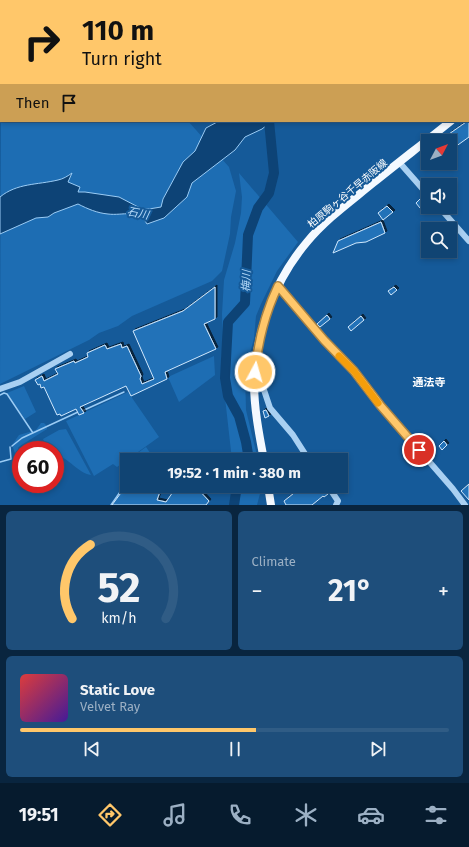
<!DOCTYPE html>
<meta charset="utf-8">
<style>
body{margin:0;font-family:"Fira Sans","Noto Sans JP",sans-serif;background:#1e4e7b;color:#f1f3f6;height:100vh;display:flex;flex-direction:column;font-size:15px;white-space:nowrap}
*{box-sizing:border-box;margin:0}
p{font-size:13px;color:#9cb0c4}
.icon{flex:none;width:22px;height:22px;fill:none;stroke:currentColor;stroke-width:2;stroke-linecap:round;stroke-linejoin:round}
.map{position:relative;height:505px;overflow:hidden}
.side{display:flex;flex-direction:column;gap:6px;padding:6px;background:#09253f;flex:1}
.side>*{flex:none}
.top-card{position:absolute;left:0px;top:0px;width:469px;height:122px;box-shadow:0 2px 6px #0003,0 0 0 1px #305c85;background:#ffc76a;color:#111;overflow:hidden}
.needle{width:26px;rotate:49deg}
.controls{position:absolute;left:421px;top:134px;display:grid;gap:8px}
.controls a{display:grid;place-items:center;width:36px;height:36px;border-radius:0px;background:#104473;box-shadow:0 2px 6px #0003,0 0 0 1px #305c85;font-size:20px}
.speed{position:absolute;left:12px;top:441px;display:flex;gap:8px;font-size:20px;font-weight:700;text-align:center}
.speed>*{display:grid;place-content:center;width:52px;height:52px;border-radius:50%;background:#104473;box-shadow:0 2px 6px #0003,0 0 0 1px #305c85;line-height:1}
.speed .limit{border:6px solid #d22;background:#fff;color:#111}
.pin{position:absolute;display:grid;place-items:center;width:34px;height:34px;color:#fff;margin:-17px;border:2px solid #fff;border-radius:50%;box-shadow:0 1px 4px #0007}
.me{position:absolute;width:44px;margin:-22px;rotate:6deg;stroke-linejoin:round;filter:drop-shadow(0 0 3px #0008)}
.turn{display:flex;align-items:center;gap:14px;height:84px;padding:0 16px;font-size:18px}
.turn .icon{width:52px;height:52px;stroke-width:2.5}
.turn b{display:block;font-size:28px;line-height:34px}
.then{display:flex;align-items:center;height:38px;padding:0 16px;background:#0003;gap:8px;font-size:15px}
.big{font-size:30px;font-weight:700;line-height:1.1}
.side .card{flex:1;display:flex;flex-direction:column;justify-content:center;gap:6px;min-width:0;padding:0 14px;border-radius:6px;background:#1e4e7b}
.side .dial{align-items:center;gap:0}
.dial svg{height:104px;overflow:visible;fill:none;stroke:#305c85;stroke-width:7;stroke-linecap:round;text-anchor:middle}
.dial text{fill:#f1f3f6;stroke:none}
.song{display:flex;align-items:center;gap:12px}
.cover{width:48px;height:48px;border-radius:6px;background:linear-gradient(135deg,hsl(0 70% 55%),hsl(260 70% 35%))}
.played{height:4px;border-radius:2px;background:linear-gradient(90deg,#ffc76a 55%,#305c85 55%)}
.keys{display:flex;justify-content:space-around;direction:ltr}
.heat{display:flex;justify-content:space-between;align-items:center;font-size:22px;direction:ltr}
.side .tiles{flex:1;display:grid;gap:6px;grid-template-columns:1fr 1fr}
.card:last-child{grid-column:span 2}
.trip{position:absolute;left:120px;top:453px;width:228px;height:40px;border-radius:0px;background:#104473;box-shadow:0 2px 6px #0003,0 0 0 1px #305c85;font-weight:700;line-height:40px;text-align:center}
.dock{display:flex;height:64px;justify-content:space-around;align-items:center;background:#061b2e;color:#9cb0c4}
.dock .icon{width:28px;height:28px}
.dock .on{color:#ffc76a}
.dock b{font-size:18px;color:#f1f3f6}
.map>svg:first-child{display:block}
.green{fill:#1d6db3}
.water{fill:#0d4376;stroke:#9bccf5}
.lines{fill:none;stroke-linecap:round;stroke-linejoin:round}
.stream{stroke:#9bccf5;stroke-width:1.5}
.river{stroke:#0d4376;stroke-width:10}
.building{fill:#2372b8;stroke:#d0e8fd;filter:url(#shadow)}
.minor{stroke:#a9d0f2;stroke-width:6}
.major{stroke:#f4f9ff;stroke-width:8}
.route-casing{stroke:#a68145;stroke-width:10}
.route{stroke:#ffc76a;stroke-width:7}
.slow{stroke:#f59e0b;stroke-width:7}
.labels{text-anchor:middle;stroke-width:4;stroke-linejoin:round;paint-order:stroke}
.street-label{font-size:10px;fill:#fff;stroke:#155a99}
.water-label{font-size:11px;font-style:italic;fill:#b5daf9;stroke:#155a99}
.neighbourhood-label{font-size:11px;font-weight:bold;fill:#fff;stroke:#155a99}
</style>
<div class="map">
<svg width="469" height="505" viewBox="0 0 469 505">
<defs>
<filter id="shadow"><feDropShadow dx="2" dy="-2" stdDeviation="0" flood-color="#0009"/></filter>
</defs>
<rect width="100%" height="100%" fill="#155a99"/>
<!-- green -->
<path class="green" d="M1,85V121H188L229,167L236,191L231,217L230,234L222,271L212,281L132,316L118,326L99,333L89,340L0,384Z
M239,173L298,242L277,271L261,304L256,316L254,338L245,373L246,410L258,460H232L221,362L223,342L222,314L224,280L235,243L241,213L242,197Z
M214,356L215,375L179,402L168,377Z
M24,386L36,412L25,419L7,393Z
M128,392L159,437L117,467L113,464L94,476L66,421Z
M41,423H44L46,425L47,429L20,446L18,448L21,456L20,458L16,456L12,445L19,435L36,430Z
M66,429L91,475C78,473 69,458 55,454V450H48L43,439L59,430Z
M146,447L155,460H128Z
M232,486H262L257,505H231L233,500Z"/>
<!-- water -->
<path class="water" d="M219,121H272L262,129L245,137L235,150L192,183L187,197L164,218L147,224C138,208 123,216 108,214C97,213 88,209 78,204L54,213L48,217L36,218L0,234V197C17,183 37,185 58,180C63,179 68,176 72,173L68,182L80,187L78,192H85L119,197L142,209H149L161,207L163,199L183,162L195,151L206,128Z"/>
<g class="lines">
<!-- stream -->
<path class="stream" d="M328,1L329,0
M0,111H1
M0,395L4,393L7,394L33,433
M82,411L124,392
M12,446L22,438L78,412
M159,460L168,453
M0,462L11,459L10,447
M111,505L127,482"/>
<!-- river -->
<path class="river" d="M249,460L246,442L239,416L228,396L225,378L228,322L245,303L248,235L258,208L269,193L274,173L269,121
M234,505L237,486"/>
</g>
<!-- building -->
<path class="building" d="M469,120V137L455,147L449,134Z
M422,197L426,202L420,208L416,203Z
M387,206L393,212L383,220L378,213Z
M381,222L385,233L366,242L356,243L333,253L338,241Z
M215,287V319L204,324L216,349L165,372L167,379L131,396L126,386L80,407L84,413L79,415L76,409L61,416L60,414L57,415L44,387L41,388L40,384L38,385L35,380L42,376L44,381L58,374L55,369L74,361L75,363L88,357L87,353L105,345L107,349L121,344L122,348L127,346L141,376L140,379L142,384L154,379L133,331L183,311Z
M394,287L397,290L391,295L388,291Z
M327,315L330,319L320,327L317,324Z
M361,316L364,320L351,331L348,327Z
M266,410L269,416L265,418L263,411Z
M444,441L447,445L442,450L439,446Z
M469,484V500L461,491Z
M126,486H162L157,500L166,502L177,486H195L209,501L206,505H112Z
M303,486H321L328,494L324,497L323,496L312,505H286L284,501Z"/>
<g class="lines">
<!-- minor -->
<path class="minor" d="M31,1L32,0
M75,1L76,0
M0,39L1,37
M0,59L1,60
M0,79L1,78
M399,162L428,195
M439,207L469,241
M278,286L324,340L354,371L380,405L453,489L465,505
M256,365L260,371L264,390L270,408L293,435L309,460
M0,389L20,382L70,354
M328,486L338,501L336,505"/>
<!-- major -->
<path class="major" d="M468,108L469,107
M264,460C259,434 254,408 254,382C256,331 274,281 307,242C326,219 350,202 373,183C399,162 425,142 451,121
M268,486L271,505"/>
</g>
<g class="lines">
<defs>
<path id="route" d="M255,372C258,341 265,313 278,286L324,340L354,371L380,405L419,450"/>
</defs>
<!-- route casing -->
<use href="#route" class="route-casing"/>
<!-- route -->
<use href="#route" class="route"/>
<!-- slow -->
<path class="slow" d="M339,356L354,371L378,403"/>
</g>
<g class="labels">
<!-- street labels -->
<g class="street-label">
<text transform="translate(347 193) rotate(-40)" y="4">柏原駒ヶ谷千早赤阪線</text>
</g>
<!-- water labels -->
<g class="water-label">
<text transform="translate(138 213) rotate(11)" y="4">石川</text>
<text transform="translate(246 281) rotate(-88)" y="4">梅川</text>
</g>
<!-- neighbourhood labels -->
<g class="neighbourhood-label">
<text x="429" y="386">通法寺</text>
</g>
</g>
</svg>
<div class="controls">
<a><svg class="needle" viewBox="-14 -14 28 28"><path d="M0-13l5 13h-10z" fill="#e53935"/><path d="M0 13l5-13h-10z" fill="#9cb0c4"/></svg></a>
<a><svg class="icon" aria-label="sound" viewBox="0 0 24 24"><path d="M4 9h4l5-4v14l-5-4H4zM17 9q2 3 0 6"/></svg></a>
<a><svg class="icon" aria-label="search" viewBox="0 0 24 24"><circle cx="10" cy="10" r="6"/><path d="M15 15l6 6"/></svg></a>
</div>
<div class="speed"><div class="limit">60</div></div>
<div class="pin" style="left:419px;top:450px;background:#d93025"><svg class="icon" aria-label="arrive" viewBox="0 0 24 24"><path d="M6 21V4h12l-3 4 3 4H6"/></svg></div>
<svg class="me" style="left:255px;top:372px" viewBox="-20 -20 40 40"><circle r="17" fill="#ffc76a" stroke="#fff" stroke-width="3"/><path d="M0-11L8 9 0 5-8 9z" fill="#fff"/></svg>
<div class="trip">19:52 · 1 min · 380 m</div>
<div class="top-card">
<div class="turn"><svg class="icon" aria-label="right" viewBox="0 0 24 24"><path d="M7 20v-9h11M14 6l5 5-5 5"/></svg><div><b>110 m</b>Turn right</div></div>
<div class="then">Then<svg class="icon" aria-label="arrive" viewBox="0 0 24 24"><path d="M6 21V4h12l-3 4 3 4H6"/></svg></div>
</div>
</div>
<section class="side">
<div class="tiles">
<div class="card dial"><svg viewBox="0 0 100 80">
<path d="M14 69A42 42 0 1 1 86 69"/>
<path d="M14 69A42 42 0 0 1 28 12" stroke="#ffc76a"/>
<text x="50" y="56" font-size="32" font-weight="700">52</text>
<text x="50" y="72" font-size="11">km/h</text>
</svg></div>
<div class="card"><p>Climate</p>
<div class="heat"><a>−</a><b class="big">21°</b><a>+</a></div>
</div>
<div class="card">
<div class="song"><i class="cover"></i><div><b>Static Love</b><p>Velvet Ray</p></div></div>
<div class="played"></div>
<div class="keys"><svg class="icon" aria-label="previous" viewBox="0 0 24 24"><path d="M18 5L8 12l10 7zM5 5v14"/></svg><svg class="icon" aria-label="pause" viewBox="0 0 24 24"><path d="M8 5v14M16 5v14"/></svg><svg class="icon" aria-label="next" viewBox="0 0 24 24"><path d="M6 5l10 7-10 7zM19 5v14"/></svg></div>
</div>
</div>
</section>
<nav class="dock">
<b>19:51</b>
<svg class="icon on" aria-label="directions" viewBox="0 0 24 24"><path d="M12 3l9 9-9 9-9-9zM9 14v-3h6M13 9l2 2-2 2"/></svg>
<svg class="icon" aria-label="music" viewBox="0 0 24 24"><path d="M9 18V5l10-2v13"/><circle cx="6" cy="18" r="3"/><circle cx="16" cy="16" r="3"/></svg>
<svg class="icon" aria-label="phone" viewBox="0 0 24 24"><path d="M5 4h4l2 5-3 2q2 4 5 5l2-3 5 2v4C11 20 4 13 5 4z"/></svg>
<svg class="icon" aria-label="climate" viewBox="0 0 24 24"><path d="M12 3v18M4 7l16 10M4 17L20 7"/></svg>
<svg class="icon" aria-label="car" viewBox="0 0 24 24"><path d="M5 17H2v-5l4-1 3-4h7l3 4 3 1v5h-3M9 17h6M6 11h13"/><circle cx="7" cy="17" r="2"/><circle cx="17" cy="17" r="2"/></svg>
<svg class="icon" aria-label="filters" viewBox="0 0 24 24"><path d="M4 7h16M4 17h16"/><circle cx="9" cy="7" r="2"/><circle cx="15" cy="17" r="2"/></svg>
</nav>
